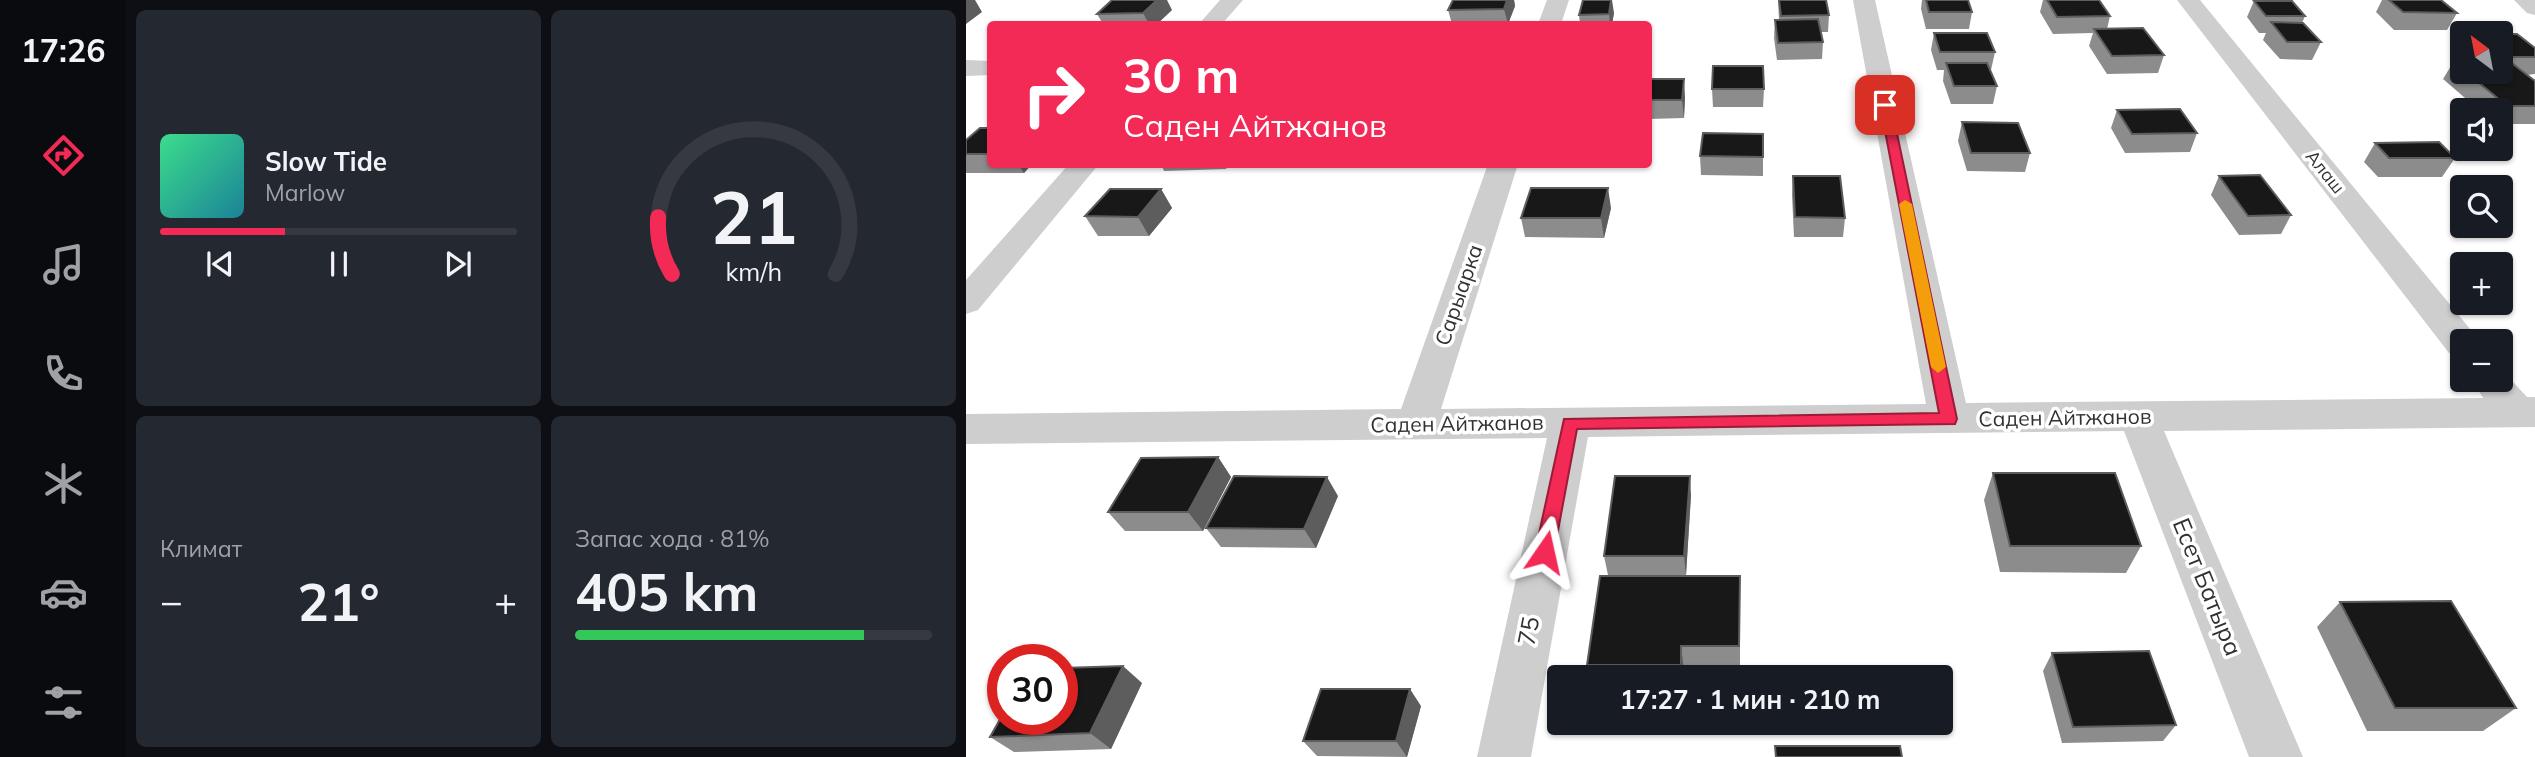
<!DOCTYPE html>
<html lang="ru">
<meta charset="utf-8">
<style>
body{margin:0;font-family:Mulish,sans-serif;background:#242831;color:#f1f3f6;height:100vh;display:flex;flex-direction:column;font-size:26px;white-space:nowrap}
*{box-sizing:border-box;margin:0}
p{font-size:23px;color:#9ea1a6}
.icon{flex:none;width:38px;height:38px;fill:none;stroke:currentColor;stroke-width:2;stroke-linecap:round;stroke-linejoin:round}
.map{position:relative;flex:1;overflow:hidden}
.panel{display:flex;flex-direction:column;gap:10px;padding:10px;background:#0d0f14;width:840px}
.panel>*{flex:none}
.hud{position:absolute;left:21px;top:21px;width:665px;height:147px;border-radius:7px;box-shadow:0 2px 5px #0004;background:#f22a55;color:#fff;overflow:hidden}
.needle{width:46px;rotate:328deg}
.fabs{position:absolute;left:1484px;top:21px;display:grid;gap:14px}
.fabs a{display:grid;place-items:center;width:63px;height:63px;border-radius:7px;background:#171b24;box-shadow:0 2px 5px #0004;font-size:35px}
.speed{position:absolute;left:21px;top:644px;display:flex;gap:14px;font-size:35px;font-weight:700;text-align:center}
.speed>*{display:grid;place-content:center;width:91px;height:91px;border-radius:50%;background:#171b24;box-shadow:0 2px 5px #0004;line-height:1}
.speed .limit{border:10px solid #d22;background:#fff;color:#111}
.pin{position:absolute;display:grid;place-items:center;width:60px;height:60px;color:#fff;margin:-30px;border-radius:14px;box-shadow:0 4px 10px #0006}
.me{position:absolute;width:77px;margin:-38px;rotate:11deg;stroke-linejoin:round;filter:drop-shadow(0 0 5px #0008)}
.turn{display:flex;align-items:center;gap:24px;height:147px;padding:0 21px;font-size:32px}
.turn .icon{width:91px;height:91px;stroke-width:2.5}
.turn b{display:block;font-size:49px;line-height:60px}
.big{font-size:52px;font-weight:700;line-height:1.1}
.panel .card{flex:1;display:flex;flex-direction:column;justify-content:center;gap:10px;min-width:0;padding:0 24px;border-radius:10px;background:#242831}
.panel .dial{align-items:center;gap:0}
.dial svg{height:182px;overflow:visible;fill:none;stroke:#363941;stroke-width:7;stroke-linecap:round;text-anchor:middle}
.dial text{fill:#f1f3f6;stroke:none}
.song{display:flex;align-items:center;gap:21px}
.cover{width:84px;height:84px;border-radius:10px;background:linear-gradient(135deg,hsl(150 70% 55%),hsl(190 70% 35%))}
.played{height:7px;border-radius:4px;background:linear-gradient(90deg,#f22a55 35%,#363941 35%)}
.keys{display:flex;justify-content:space-around;direction:ltr}
.heat{display:flex;justify-content:space-between;align-items:center;font-size:38px;direction:ltr}
.charge{height:10px;border-radius:5px;background:linear-gradient(90deg,#34c759 81%,#363941 0)}
.panel .tiles{flex:1;display:grid;gap:10px;grid-template-columns:repeat(2,1fr)}
.trip{position:absolute;left:581px;top:665px;width:406px;height:70px;border-radius:7px;background:#171b24;box-shadow:0 2px 5px #0004;font-weight:700;line-height:70px;text-align:center}
main{display:flex;flex:1;min-height:0}
.tabs{display:flex;flex-direction:column;width:126px;justify-content:space-around;align-items:center;background:#090b0e;color:#9ea1a6}
.tabs .icon{width:49px;height:49px}
.tabs .current{color:#f22a55}
.tabs b{font-size:32px;color:#f1f3f6}
.map>svg:first-child{display:block}
.lines{fill:none;stroke-linecap:round;stroke-linejoin:round}
.minor{fill:#cecece;fill-rule:evenodd}
.wall{fill:#8c8c8c}
.shaded-wall{fill:#5d5d5d}
.building{fill:#181818;stroke:#5d5d5d;stroke-width:2}
.route{fill:#f22a55;stroke:#9d1b37;stroke-width:2}
.slow{fill:#f59e0b}
.labels{text-anchor:middle;stroke-width:7;stroke-linejoin:round;paint-order:stroke}
.far-street-label{font-size:18px;fill:#313131;stroke:#fff}
.street-label{font-size:21px;fill:#313131;stroke:#fff}
.near-street-label{font-size:24px;fill:#313131;stroke:#fff}
</style>
<main>
<nav class="tabs">
<b>17:26</b>
<svg class="icon current" aria-label="directions" viewBox="0 0 24 24"><path d="M12 3l9 9-9 9-9-9zM9 14v-3h6M13 9l2 2-2 2"/></svg>
<svg class="icon" aria-label="music" viewBox="0 0 24 24"><path d="M9 18V5l10-2v13"/><circle cx="6" cy="18" r="3"/><circle cx="16" cy="16" r="3"/></svg>
<svg class="icon" aria-label="phone" viewBox="0 0 24 24"><path d="M5 4h4l2 5-3 2q2 4 5 5l2-3 5 2v4C11 20 4 13 5 4z"/></svg>
<svg class="icon" aria-label="climate" viewBox="0 0 24 24"><path d="M12 3v18M4 7l16 10M4 17L20 7"/></svg>
<svg class="icon" aria-label="car" viewBox="0 0 24 24"><path d="M5 17H2v-5l4-1 3-4h7l3 4 3 1v5h-3M9 17h6M6 11h13"/><circle cx="7" cy="17" r="2"/><circle cx="17" cy="17" r="2"/></svg>
<svg class="icon" aria-label="filters" viewBox="0 0 24 24"><path d="M4 7h16M4 17h16"/><circle cx="9" cy="7" r="2"/><circle cx="15" cy="17" r="2"/></svg>
</nav>
<section class="panel">
<div class="tiles">
<div class="card">
<div class="song"><i class="cover"></i><div><b>Slow Tide</b><p>Marlow</p></div></div>
<div class="played"></div>
<div class="keys"><svg class="icon" aria-label="previous" viewBox="0 0 24 24"><path d="M18 5L8 12l10 7zM5 5v14"/></svg><svg class="icon" aria-label="pause" viewBox="0 0 24 24"><path d="M8 5v14M16 5v14"/></svg><svg class="icon" aria-label="next" viewBox="0 0 24 24"><path d="M6 5l10 7-10 7zM19 5v14"/></svg></div>
</div>
<div class="card dial"><svg viewBox="0 0 100 80">
<path d="M14 69A42 42 0 1 1 86 69"/>
<path d="M14 69A42 42 0 0 1 8 44" stroke="#f22a55"/>
<text x="50" y="56" font-size="32" font-weight="700">21</text>
<text x="50" y="72" font-size="11">km/h</text>
</svg></div>
<div class="card"><p>Климат</p>
<div class="heat"><a>−</a><b class="big">21°</b><a>+</a></div>
</div>
<div class="card"><p>Запас хода · 81%</p><b class="big">405 km</b><div class="charge"></div></div>
</div>
</section>
<div class="map">
<svg width="1569" height="757" viewBox="0 0 1569 757">
<rect width="100%" height="100%" fill="#fff"/>
<g class="lines">
<!-- minor -->
<path class="minor" d="M254,0H277L256,24H233Z
M581,0H603L595,24H572Z
M887,0H909L1000,403L1517,398L1506,380H1535V369L1561,397H1569V427L1198,431L1337,757H1283L1158,431L622,437L565,757H511L581,438L0,444V414L435,409L522,164H552L475,409L960,404Z
M1211,0H1234L1509,335L1513,341H1496V357L1483,353Z
M1548,0H1569V15L1561,13Z
M0,60L24,61V75L0,76Z
M103,164H133L12,310L0,314V280Z"/>
</g>
<!-- wall -->
<path class="wall" d="M487,0H548L549,6L542,24H486L482,10Z
M812,0H860L863,15L862,32H855L857,42L856,59L811,60L808,38L809,20H813Z
M956,0H1002L1006,12L1003,29H960L955,9Z
M1077,0H1133L1144,16L1141,29L1198,55L1192,73L1141,74L1123,46L1127,33L1087,34L1074,12Z
M1416,0H1475L1491,13L1481,30H1428L1410,12Z
M1288,1L1339,16L1336,23L1355,42L1346,60L1314,59L1297,40L1300,33H1293L1281,17Z
M206,10L191,24H137L131,14Z
M648,13L646,24H614L613,15Z
M968,33L1029,52L1025,70H1024L1031,86L1027,104H985L977,81L978,70H971L965,50Z
M1535,34L1569,48V74L1561,75L1569,81V124H1535V110H1513L1477,79L1488,61H1496V72H1535Z
M682,79L719,97L718,118L682,119Z
M746,89H798L797,107H747Z
M1151,110L1231,133L1224,152L1159,153L1145,128Z
M996,122L1064,153L1059,172L1001,171L992,141Z
M24,128V164H66L58,173H0V140Z
M797,134V176L735,175L734,156Z
M1409,143L1489,158L1476,177H1412L1398,162Z
M195,164H263L260,169L198,171Z
M827,176L879,218L877,237H828L826,195Z
M1253,176L1325,215L1315,234L1273,235L1245,195Z
M195,189L206,208L183,236H132L119,216Z
M645,208L638,238L559,237L555,218Z
M252,457L265,477L237,531H159L142,512Z
M1027,473L1175,546L1160,573L1034,572L1018,500Z
M725,495L720,575H642L638,556Z
M372,496L350,548L255,547L240,528Z
M774,576V670H718V677H625L621,665Z
M1374,602L1550,708L1517,731H1401L1351,627Z
M1086,653L1210,725L1197,741L1096,743L1077,671Z
M176,683L145,749L48,752L24,737Z
M455,706L441,757L351,756L337,741Z"/>
<!-- shaded-wall -->
<path class="shaded-wall" d="M0,0H9L16,12L0,24Z
M191,0H201L206,10L191,24H183L177,13Z
M541,0H548L549,6L542,24L538,9Z
M645,0H646L648,13L646,24H644L643,14Z
M718,79L719,97L718,118L716,100Z
M52,164H66L58,173Z
M642,188L645,208L638,238L635,218Z
M195,189L206,208L183,236L172,217Z
M252,457L265,477L237,531L222,512Z
M724,476L725,495L720,575L718,556Z
M361,477L372,496L350,548L338,529Z
M715,646L718,670V677H716L715,665Z
M157,666L176,683L145,749L124,733Z
M444,689L455,706L441,757L430,741Z"/>
<!-- building -->
<path class="building" d="M146,0H191L177,13L131,14Z
M487,0H541L538,9L482,10Z
M617,0H645L643,14L613,15Z
M813,0H860L863,15L815,16Z
M960,0H1002L1006,12H963Z
M1081,0H1133L1144,16L1091,17Z
M1423,0H1475L1491,13L1437,12Z
M1288,1H1326L1339,16H1300Z
M852,19L857,42L812,43L809,20Z
M1305,22L1337,23L1355,42H1321Z
M1177,28L1198,55L1146,56L1128,29Z
M968,33H1021L1029,52H974Z
M1535,34H1551L1569,48V57H1535Z
M1488,61H1496V68Z
M1535,61H1543L1569,81V106H1541L1500,72H1535Z
M980,63H1021L1031,86H988Z
M747,66H797L798,89H746Z
M682,79H718L716,100H682Z
M1214,109L1231,133L1166,134L1151,110Z
M996,122L1052,123L1064,153H1005Z
M14,128H24V154H0V140Z
M737,133L797,134V157L734,156Z
M1473,142L1489,158H1423L1409,143Z
M1294,175L1325,215L1282,216L1253,176Z
M827,176H874L879,218L829,217Z
M565,188H642L635,218H555Z
M144,189H195L172,217L119,216Z
M252,457L222,512H142L175,458Z
M1027,473H1149L1175,546H1044Z
M268,476L361,477L338,529L240,528Z
M649,476H724L718,556H638Z
M634,576H774L773,646H715V665H621Z
M1485,601L1550,708H1429L1374,602Z
M1183,651L1210,725L1107,727L1086,653Z
M157,666L124,733L24,737L37,714V719H96V668Z
M355,689H444L430,741H337Z
M809,746H934L936,757H810Z"/>
<!-- route -->
<path class="route" d="M919,101L925,105L991,419L989,424L611,429L588,552L586,557L579,560L572,557L569,552L598,419L973,413L914,105Z"/>
<!-- slow -->
<path class="slow" d="M939,200L946,204L980,367L972,373L965,367L933,204Z"/>
<g class="labels">
<!-- far-street labels -->
<g class="far-street-label">
<text transform="translate(1359 172) rotate(51)" y="6">Алаш</text>
</g>
<!-- street labels -->
<g class="street-label">
<text transform="translate(493 295) rotate(-71)" y="7">Сарыарка</text>
<text transform="translate(1099 418) rotate(-1)" y="7">Саден Айтжанов</text>
<text transform="translate(491 424) rotate(-1)" y="7">Саден Айтжанов</text>
</g>
<!-- near-street labels -->
<g class="near-street-label">
<text transform="translate(1241 587) rotate(68)" y="8">Есет Батыра</text>
<text transform="translate(563 631) rotate(-79)" y="8">75</text>
</g>
</g>
</svg>
<div class="fabs">
<a><svg class="needle" viewBox="-14 -14 28 28"><path d="M0-13l5 13h-10z" fill="#e53935"/><path d="M0 13l5-13h-10z" fill="#9ea1a6"/></svg></a>
<a><svg class="icon" aria-label="sound" viewBox="0 0 24 24"><path d="M4 9h4l5-4v14l-5-4H4zM17 9q2 3 0 6"/></svg></a>
<a><svg class="icon" aria-label="search" viewBox="0 0 24 24"><circle cx="10" cy="10" r="6"/><path d="M15 15l6 6"/></svg></a>
<a>+</a>
<a>−</a>
</div>
<div class="speed"><div class="limit">30</div></div>
<div class="pin" style="left:919px;top:105px;background:#d93025"><svg class="icon" aria-label="arrive" viewBox="0 0 24 24"><path d="M6 21V4h12l-3 4 3 4H6"/></svg></div>
<svg class="me" style="left:579px;top:552px" viewBox="-20 -20 40 40"><path d="M0-17L14 15 0 8-14 15z" fill="#f22a55" stroke="#fff" stroke-width="4"/></svg>
<div class="trip">17:27 · 1 мин · 210 m</div>
<div class="hud">
<div class="turn"><svg class="icon" aria-label="right" viewBox="0 0 24 24"><path d="M7 20v-9h11M14 6l5 5-5 5"/></svg><div><b>30 m</b>Саден Айтжанов</div></div>
</div>
</div>
</main>
